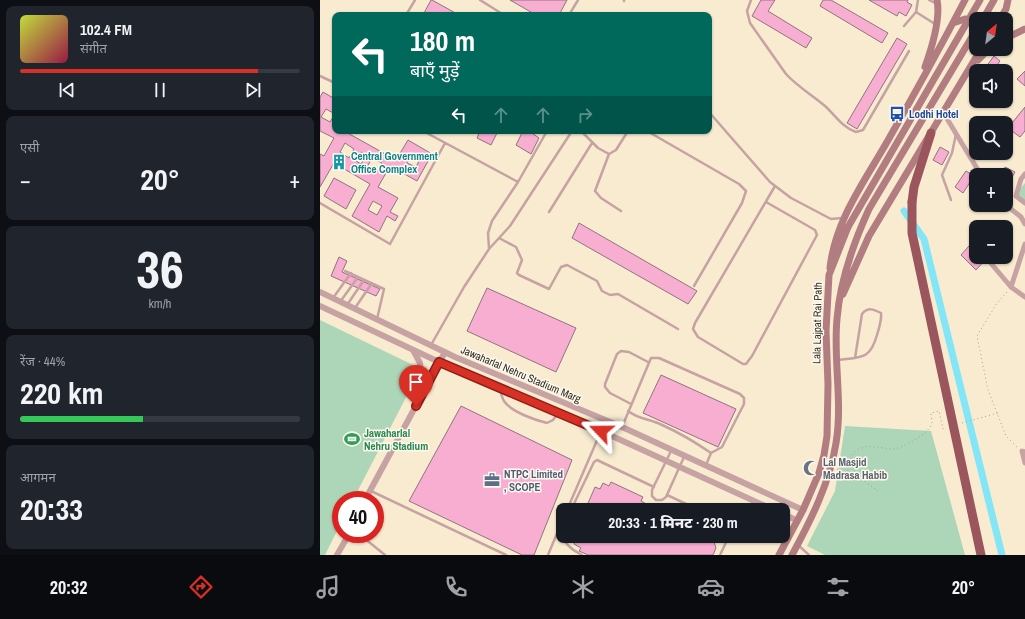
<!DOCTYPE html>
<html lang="hi">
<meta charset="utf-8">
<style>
body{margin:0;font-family:"Archivo Narrow","Noto Sans Devanagari",sans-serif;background:#20242c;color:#f1f3f6;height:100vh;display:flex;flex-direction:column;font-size:15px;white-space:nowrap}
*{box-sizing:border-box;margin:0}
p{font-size:13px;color:#9ea1a6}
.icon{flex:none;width:22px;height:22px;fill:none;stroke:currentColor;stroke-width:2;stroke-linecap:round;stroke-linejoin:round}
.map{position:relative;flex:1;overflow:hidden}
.side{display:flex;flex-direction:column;gap:6px;padding:6px;background:#0d0f14;width:320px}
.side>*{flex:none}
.banner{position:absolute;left:12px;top:12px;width:380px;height:122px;border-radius:8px;box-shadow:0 1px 3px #0004;background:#00695c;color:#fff;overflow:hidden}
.needle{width:26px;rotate:29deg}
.buttons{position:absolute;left:649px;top:12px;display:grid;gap:8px}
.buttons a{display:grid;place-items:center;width:44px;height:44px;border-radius:8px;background:#171b24;box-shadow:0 1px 3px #0004;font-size:20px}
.speed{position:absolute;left:12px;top:491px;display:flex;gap:8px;font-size:20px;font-weight:700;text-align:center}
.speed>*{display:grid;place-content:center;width:52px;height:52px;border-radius:50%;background:#171b24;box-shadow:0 1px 3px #0004;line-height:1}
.speed .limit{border:6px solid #d22;background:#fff;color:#111}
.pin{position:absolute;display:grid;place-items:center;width:34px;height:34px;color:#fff;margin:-41px -17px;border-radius:50% 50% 50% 0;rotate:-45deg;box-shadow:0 0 4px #0007}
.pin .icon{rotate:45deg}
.me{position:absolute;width:44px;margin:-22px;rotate:293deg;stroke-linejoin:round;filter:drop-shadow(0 0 3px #0008)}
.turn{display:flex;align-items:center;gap:14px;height:84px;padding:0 12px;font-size:18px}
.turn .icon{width:52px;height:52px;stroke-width:2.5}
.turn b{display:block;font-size:28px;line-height:34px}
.lanes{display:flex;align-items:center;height:38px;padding:0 12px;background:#0003;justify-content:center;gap:20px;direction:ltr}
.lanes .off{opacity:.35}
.big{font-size:30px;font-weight:800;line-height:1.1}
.side .widget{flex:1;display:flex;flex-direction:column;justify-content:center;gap:6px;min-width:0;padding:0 14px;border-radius:8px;background:#20242c}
.side .dial{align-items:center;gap:0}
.dial b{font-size:52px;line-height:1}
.song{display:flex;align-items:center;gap:12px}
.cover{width:48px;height:48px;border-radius:6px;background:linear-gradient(135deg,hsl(70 70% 55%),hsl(340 70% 35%))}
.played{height:4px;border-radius:2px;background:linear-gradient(90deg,#d93025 85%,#363941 85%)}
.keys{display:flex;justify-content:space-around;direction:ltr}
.heat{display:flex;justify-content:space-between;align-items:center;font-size:22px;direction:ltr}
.charge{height:6px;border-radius:3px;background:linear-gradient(90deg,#34c759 44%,#363941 0)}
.trip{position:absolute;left:236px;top:503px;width:234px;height:40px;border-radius:8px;background:#171b24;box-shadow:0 1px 3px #0004;font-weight:800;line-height:40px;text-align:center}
.menu{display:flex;height:64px;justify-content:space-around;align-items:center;background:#090b0e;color:#9ea1a6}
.menu .icon{width:28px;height:28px}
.menu .current{color:#d93025}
.menu b{font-size:18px;color:#f1f3f6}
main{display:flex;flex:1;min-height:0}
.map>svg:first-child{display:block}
.green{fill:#add5b8}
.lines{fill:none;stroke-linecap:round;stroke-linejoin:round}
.canal{stroke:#83e6f7;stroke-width:7}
.building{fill:#f8aed1;stroke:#8f7480;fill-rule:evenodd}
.path{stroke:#aaa08c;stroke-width:1;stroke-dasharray:1 3;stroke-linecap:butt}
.service{stroke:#c6a2a3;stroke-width:2.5}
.minor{stroke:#c6a2a3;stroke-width:5}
.tertiary{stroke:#c6a2a3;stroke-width:6}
.secondary{stroke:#b17d80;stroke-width:7}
.trunk{stroke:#9a565c;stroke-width:9}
.secondary-bridge{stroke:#b17d80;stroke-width:7}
.trunk-bridge{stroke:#9a565c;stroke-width:9}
.route-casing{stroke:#8d1f18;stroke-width:10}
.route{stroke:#d93025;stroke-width:7}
.labels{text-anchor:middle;stroke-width:3;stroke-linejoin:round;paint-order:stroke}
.transit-label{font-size:11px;font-weight:bold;fill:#164399;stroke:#fef9ee;text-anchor:start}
.culture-label{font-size:11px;font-weight:bold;fill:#0d838f;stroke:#fef9ee;text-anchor:start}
.street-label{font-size:11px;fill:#322d23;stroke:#fef9ee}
.leisure-label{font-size:11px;font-weight:bold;fill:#27864d;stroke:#fef9ee;text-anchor:start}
.worship-label{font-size:11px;font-weight:bold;fill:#5b616d;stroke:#fef9ee;text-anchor:start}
.service-label{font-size:11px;font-weight:bold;fill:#4e5e75;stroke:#fef9ee;text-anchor:start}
</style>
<main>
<section class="side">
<div class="widget">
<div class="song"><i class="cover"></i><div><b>102.4 FM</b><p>संगीत</p></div></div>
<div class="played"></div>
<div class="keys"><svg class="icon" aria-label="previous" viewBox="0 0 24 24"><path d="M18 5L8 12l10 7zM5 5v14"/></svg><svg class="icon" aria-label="pause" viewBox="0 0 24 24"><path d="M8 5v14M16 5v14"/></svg><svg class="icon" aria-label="next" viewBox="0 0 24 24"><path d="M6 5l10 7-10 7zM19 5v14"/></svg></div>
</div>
<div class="widget"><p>एसी</p>
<div class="heat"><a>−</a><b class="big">20°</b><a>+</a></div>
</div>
<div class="widget dial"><b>36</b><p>km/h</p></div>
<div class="widget"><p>रेंज · 44%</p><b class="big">220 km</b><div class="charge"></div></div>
<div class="widget"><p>आगमन</p><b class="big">20:33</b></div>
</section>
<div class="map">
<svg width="705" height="555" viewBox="0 0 705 555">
<rect width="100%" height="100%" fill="#f8ebd0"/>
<!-- green -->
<path class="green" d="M705,183V201L696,193Z
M0,320L93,365L96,378L33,500H21V523L5,555H0Z
M525,426L611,431L645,555H505L487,546L515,491Z"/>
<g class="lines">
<!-- canal -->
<path class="canal" d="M584,211L604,239L682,555"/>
</g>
<!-- building -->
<path class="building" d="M111,0H112L139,15H103Z
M190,0H247L239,15H216Z
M441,0H455L448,11L492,38L486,48L432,16Z
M503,0H511L568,33L562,43L500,6Z
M549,0H588L587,2L592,5L586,16L579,12L577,16Z
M577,38L587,44L537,129L527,123Z
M674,56L680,61L673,71H663Z
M705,71V86L697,79Z
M656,81V93L650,89Z
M3,92L15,99V131H24L76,160L88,140L112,154L97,181L70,166L58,187L78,198L70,212L78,216L75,221L67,216L59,232L32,216L50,184L14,163L0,187V154L4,156L14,138L0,131V97ZM6,109L15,114L10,122L1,117ZM25,143L34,149L29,158L20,152ZM41,152L46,155L41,164L36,161ZM91,156L99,161L96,167L87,163ZM52,158L62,163L57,172L47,167ZM53,201L62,206L57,215L48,210Z
M705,107V131L700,137L688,128Z
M160,131H178L171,145L157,138Z
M203,131H209L219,138L211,154L196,145Z
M620,147L629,152L622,165L613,160Z
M685,167L695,172L686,187V175H681Z
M646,171L654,176L643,193L635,187Z
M14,178L36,190L26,209L4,196Z
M259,223L377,291L368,304L252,238Z
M649,246L656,252V257H662L665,260L656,270L641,255Z
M19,257L27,261L22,272L60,289L56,296L11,276Z
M167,288L256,328L236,372L147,331Z
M341,375L416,409L398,447L323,413Z
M141,406L252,460L214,555H202L89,501Z
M291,482L323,497L321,501L328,505L326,510H265L275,487L280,489L283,483L289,486Z
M254,536H396L394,542L396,548L393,555H268L259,551L261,548L254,544L257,537Z"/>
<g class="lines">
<!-- path -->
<path class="path" d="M687,292L677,303L657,336L668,390L686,436L698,448
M642,423L678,413
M517,469L527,472C529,467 530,458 533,454C543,442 559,448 572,449C582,449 610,433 612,423C612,420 611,416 611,413L619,411L623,429L625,428
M527,472L543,480L558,491"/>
<!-- service -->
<path class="service" d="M160,0L184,15
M304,0V1
M431,0L427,11L430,23L466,74C478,87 492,95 505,106C515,115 523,128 536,132L543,130L589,51
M609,0L615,3
M596,12L615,24
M86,15L95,0
M249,15L258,0
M584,26L596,12L598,0
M0,76L15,83
M389,112L450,182L471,198L511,219L522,218
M103,131L198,182
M261,131L278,148L289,154L296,150L308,131
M327,131L419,184L426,191L422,203L374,286
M289,154L275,191L281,198L301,211
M631,200L622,175L632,153L636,134
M446,202L495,230L497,235L432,356L426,364H423L378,337L373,329L375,323L455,186
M0,203L70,244L125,143
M229,212L272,143
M179,238L196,247L202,260L197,273L199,275L229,289L241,267L247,265L277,281L282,291L290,295L298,294L358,329
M169,248L168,233L172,221L198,182L227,131
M25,271L64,289L57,319
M13,298L31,273
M20,302L38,277
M27,305L44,280
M35,308L52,283
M111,345L144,287L169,249L190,226L252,131
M518,360C541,357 550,360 557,335C559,328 562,320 561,313C553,309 548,307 542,314L535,358
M180,389C181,393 182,398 184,401C191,412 215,420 227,423L233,420L238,413
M311,404L290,393L285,387V384L297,354L301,351L309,352L328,362
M308,411C318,419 329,419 340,424C358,432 375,442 391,453
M302,427L331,358H339L420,394L424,398V404L402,447L391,453L386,465
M351,451L332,490V496L336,500H342L346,497L364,457
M51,491L186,555
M347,495L379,510
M247,510L281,431
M251,510L274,462L277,460L334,487
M243,527C239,541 252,550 262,555
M39,534L65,555
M478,545L489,555
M228,555L243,519
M400,555L409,536"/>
<!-- minor -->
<path class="minor" d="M623,112L661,175
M705,174L701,179L696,196L705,203
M686,205L701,217L705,224
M669,261L691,287L705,297
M691,287L705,244
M705,452L702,451L705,463"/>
<!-- tertiary -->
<path class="tertiary" d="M0,292L135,357L302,427L483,510
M0,306L119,362L281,431L454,510
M93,350L100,363L103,392
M45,500L125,352
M463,514L476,520
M17,555L29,534"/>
<!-- secondary -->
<path class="secondary" d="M680,19L686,9L688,0
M633,23L645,19L656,22
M686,38L705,29
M658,60L669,49
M605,67C611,50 621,19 617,0
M510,268C515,221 544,182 567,142C594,95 620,48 645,0
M523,294L549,236L661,49
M459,555L483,510L499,473L504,455L507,436L508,384L506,331L509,275L528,227
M472,555C491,520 510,482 516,443C523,402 513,360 517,319C520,280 533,244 549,209L656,30"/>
<!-- trunk -->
<path class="trunk" d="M592,202L594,187L611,133"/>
<!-- secondary-bridge -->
<path class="secondary-bridge" d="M663,19L674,0
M528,227L660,0"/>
<!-- trunk-bridge -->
<path class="trunk-bridge" d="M592,202V233L661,555"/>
</g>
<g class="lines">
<defs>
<path id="route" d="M96,406L119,362L281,431"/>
</defs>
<!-- route casing -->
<use href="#route" class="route-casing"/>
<!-- route -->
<use href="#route" class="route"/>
</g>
<!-- icons -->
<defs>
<symbol id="bus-bare" viewBox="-9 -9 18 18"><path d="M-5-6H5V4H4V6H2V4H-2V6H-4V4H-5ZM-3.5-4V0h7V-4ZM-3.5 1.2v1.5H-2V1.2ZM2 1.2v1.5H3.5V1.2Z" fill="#1a4fb4" stroke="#fef9ee" stroke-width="2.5" paint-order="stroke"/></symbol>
<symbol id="building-bare" viewBox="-9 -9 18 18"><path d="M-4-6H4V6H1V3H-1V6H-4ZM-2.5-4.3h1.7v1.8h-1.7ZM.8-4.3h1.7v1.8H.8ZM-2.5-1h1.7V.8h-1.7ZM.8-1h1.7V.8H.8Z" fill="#0f9aa8" stroke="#fef9ee" stroke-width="2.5" paint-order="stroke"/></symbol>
<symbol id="stadium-bare" viewBox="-9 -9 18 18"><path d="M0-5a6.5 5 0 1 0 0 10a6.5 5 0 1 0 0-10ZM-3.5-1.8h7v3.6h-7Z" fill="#2e9e5b" stroke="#fef9ee" stroke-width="2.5" paint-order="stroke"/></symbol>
<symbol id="mosque-bare" viewBox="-9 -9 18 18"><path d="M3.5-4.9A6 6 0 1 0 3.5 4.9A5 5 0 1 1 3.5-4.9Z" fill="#6b7280" stroke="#fef9ee" stroke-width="2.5" paint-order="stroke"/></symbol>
<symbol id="office-bare" viewBox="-9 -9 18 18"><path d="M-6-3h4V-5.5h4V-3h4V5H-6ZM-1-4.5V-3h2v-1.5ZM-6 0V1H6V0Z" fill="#5c6f8a" stroke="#fef9ee" stroke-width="2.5" paint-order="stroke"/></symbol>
</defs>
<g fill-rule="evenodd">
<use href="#bus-bare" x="566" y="103" width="22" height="22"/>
<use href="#building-bare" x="8" y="151" width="22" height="22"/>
<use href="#stadium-bare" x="21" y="428" width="22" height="22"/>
<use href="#mosque-bare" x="480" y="457" width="22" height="22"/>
<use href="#office-bare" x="161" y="469" width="22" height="22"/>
</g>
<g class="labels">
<!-- transit labels -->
<g class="transit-label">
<text x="589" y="118">Lodhi Hotel</text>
</g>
<!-- culture labels -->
<g class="culture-label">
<text x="31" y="160">Central Government<tspan x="31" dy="13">Office Complex</tspan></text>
</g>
<!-- street labels -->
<g class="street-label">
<text transform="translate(497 323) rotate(-89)" y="4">Lala Lajpat Rai Path</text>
<text transform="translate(201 374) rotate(23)" y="4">Jawaharlal Nehru Stadium Marg</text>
</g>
<!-- leisure labels -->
<g class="leisure-label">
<text x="44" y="437">Jawaharlal<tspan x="44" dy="13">Nehru Stadium</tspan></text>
</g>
<!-- worship labels -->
<g class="worship-label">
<text x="503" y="466">Lal Masjid<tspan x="503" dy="13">Madrasa Habib</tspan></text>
</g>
<!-- service labels -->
<g class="service-label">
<text x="184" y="478">NTPC Limited<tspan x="184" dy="13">, SCOPE</tspan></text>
</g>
</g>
</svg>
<div class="buttons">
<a><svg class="needle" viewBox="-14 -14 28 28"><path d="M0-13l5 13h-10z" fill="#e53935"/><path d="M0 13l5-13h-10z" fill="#9ea1a6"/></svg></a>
<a><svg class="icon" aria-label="sound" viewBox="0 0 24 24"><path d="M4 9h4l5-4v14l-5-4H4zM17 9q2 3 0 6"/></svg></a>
<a><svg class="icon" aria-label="search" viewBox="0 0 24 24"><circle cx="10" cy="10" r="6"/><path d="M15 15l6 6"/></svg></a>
<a>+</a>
<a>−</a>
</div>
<div class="speed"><div class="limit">40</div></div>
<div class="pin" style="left:96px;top:406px;background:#d93025"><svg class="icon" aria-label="arrive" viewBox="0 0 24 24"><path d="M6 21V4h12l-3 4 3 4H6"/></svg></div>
<svg class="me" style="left:281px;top:431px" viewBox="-20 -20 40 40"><path d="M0-17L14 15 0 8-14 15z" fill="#d93025" stroke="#fff" stroke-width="4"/></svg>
<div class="trip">20:33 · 1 मिनट · 230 m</div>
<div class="banner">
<div class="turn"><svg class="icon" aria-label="left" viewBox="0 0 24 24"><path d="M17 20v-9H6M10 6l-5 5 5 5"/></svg><div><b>180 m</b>बाएँ मुड़ें</div></div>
<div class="lanes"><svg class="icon" aria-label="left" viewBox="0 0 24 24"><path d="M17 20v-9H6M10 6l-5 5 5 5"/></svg><svg class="icon off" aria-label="ahead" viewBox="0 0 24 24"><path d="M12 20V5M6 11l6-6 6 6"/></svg><svg class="icon off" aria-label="ahead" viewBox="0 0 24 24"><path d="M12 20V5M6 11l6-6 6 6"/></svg><svg class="icon off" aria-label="right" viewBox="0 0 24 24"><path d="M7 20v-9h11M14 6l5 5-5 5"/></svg></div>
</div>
</div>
</main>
<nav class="menu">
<b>20:32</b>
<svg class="icon current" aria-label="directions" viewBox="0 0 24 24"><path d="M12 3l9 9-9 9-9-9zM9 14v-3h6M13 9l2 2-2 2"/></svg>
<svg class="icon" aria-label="music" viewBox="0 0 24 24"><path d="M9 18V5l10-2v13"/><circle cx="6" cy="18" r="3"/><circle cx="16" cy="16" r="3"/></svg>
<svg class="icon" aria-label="phone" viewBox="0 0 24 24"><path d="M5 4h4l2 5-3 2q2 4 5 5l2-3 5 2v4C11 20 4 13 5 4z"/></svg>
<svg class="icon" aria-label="climate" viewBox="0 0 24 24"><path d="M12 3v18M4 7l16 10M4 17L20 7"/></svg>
<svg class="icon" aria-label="car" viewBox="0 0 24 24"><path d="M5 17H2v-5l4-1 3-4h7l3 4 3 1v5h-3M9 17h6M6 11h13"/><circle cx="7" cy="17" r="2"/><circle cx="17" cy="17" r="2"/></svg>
<svg class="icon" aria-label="filters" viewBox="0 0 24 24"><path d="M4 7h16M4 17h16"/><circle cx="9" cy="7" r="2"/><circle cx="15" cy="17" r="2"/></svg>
<b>20°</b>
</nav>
